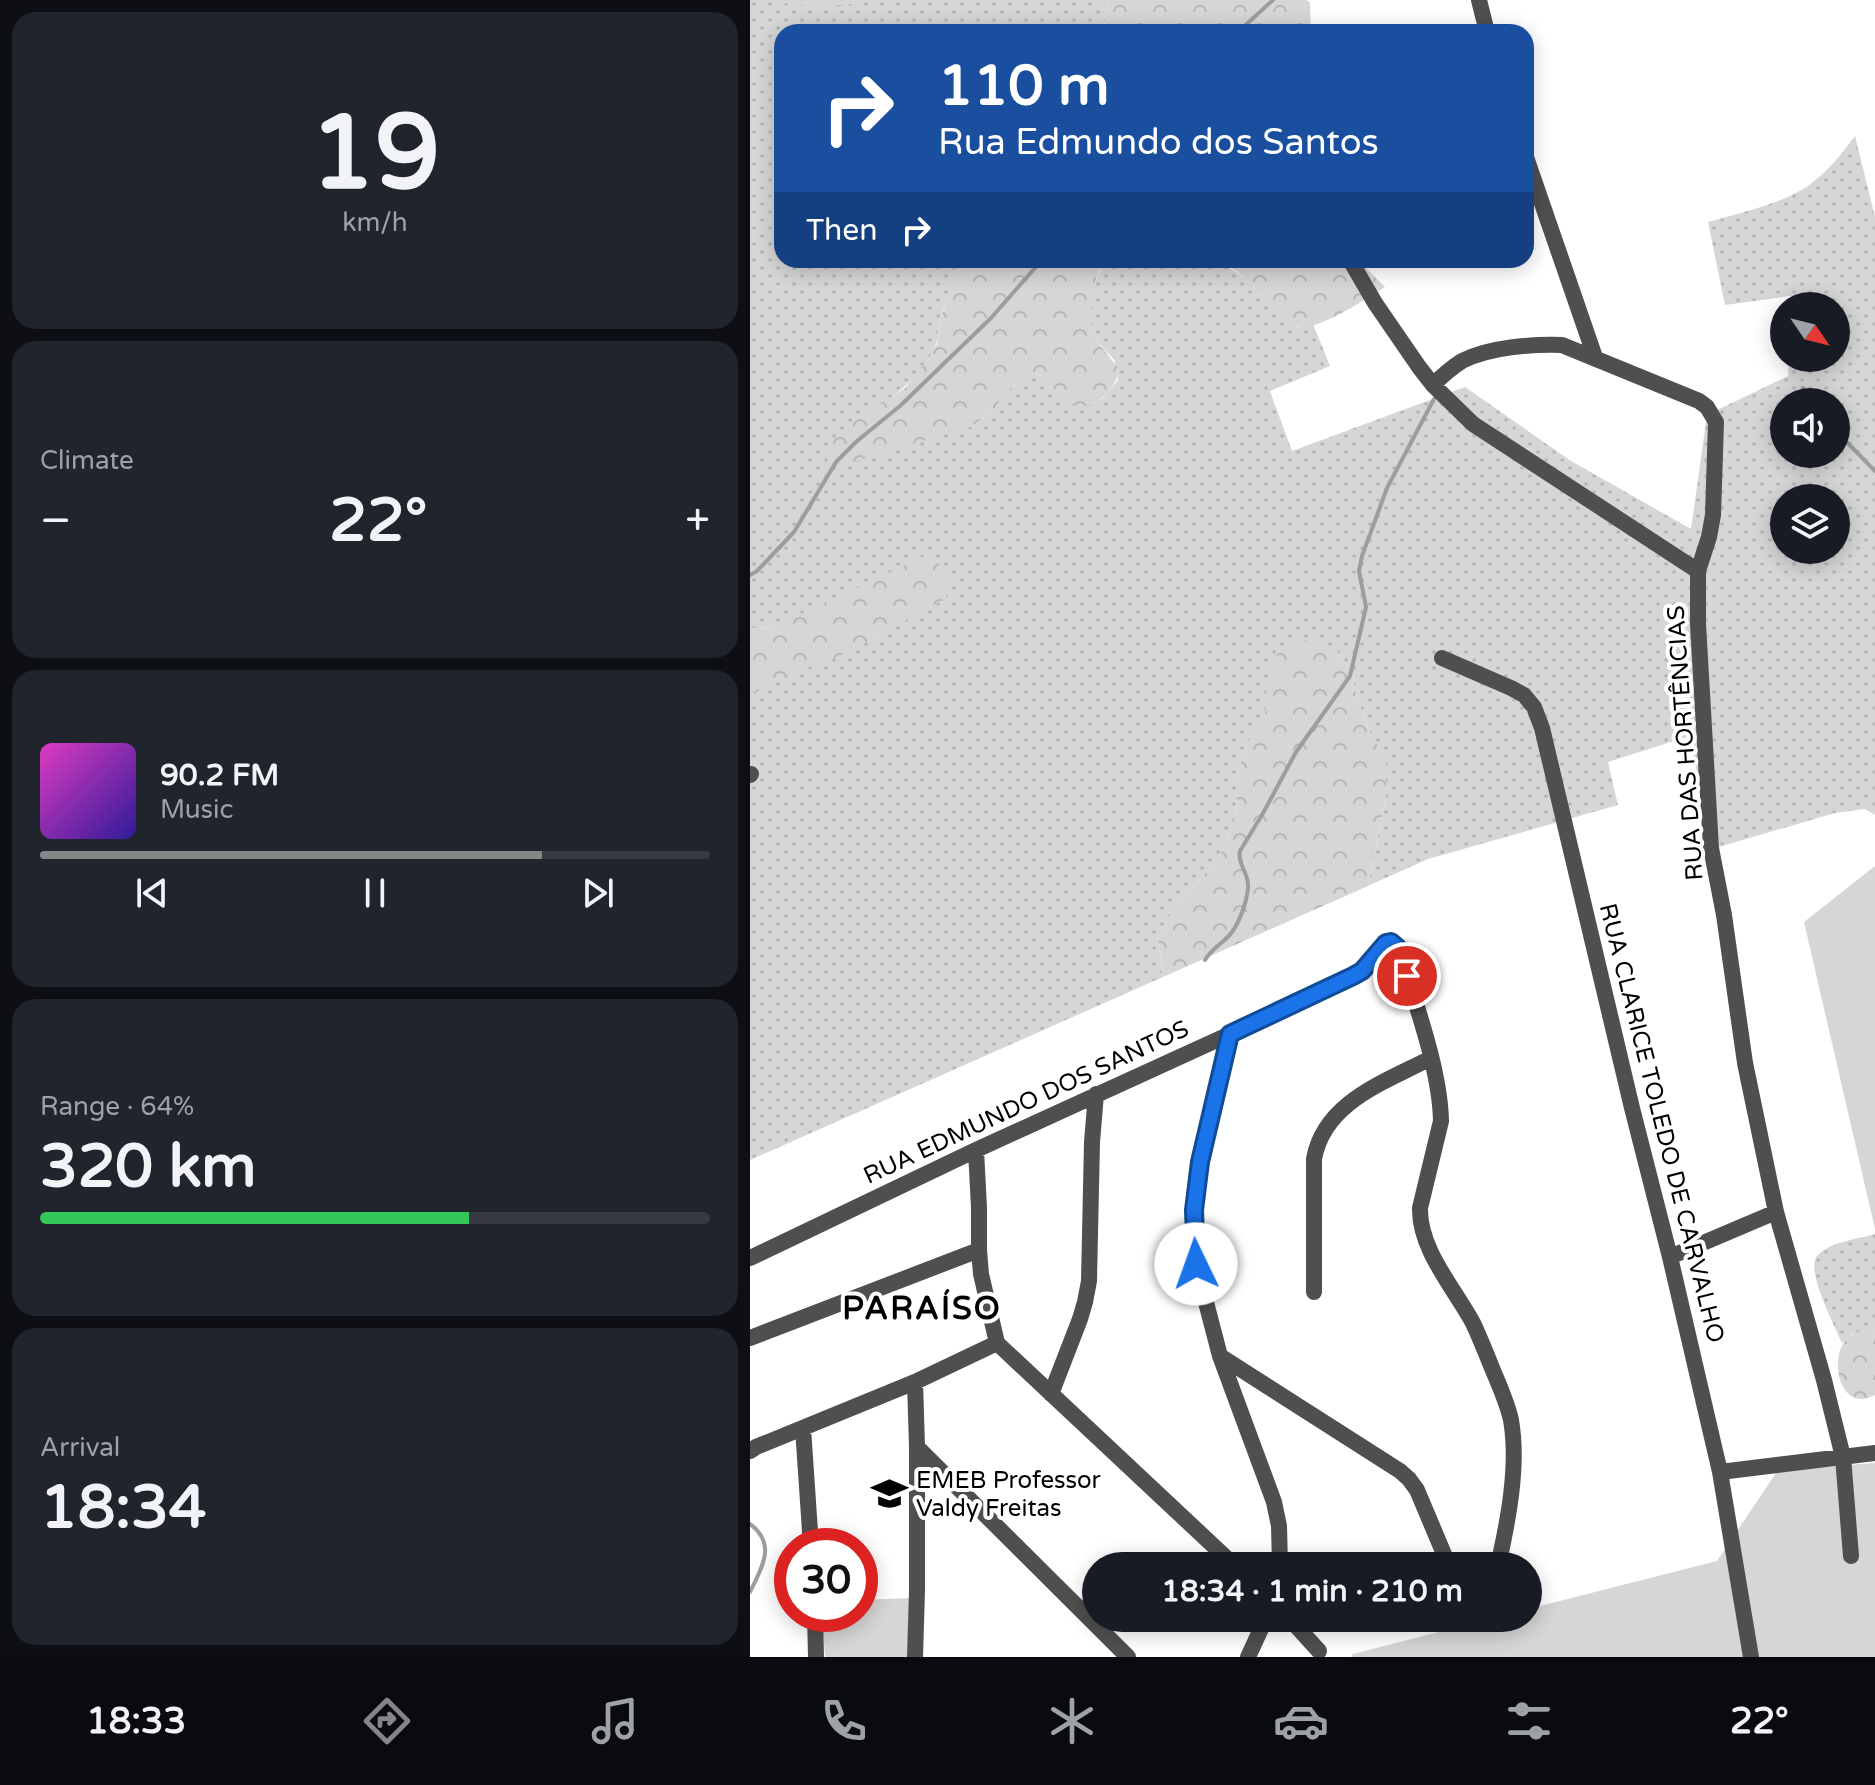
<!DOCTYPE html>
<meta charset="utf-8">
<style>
body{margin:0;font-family:"Varela Round",sans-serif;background:#20242c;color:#f1f3f6;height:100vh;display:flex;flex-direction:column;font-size:30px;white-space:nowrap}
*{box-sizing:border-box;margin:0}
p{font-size:26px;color:#9ea1a6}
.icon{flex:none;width:44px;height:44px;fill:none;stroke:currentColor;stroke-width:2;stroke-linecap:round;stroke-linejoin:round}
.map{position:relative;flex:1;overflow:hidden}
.details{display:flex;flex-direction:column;gap:12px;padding:12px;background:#0d0f14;width:750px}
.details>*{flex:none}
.guide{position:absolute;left:24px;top:24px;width:760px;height:244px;border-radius:24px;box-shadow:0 4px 20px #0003;background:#1a4fa0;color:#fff;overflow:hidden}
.needle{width:52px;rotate:125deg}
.controls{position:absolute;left:1020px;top:292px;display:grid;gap:16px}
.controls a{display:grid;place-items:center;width:80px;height:80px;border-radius:50%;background:#171b24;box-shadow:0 4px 20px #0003;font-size:40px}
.speed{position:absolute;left:24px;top:1528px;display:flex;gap:16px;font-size:40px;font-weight:700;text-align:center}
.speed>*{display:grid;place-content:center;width:104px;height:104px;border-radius:50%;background:#171b24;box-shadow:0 4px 20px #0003;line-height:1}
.speed .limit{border:12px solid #d22;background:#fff;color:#111}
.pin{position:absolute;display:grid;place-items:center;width:68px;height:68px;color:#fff;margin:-34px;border:4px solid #fff;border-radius:50%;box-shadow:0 2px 8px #0007}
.me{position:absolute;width:88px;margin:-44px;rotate:357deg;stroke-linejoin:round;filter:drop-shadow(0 0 6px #0008)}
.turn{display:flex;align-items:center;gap:28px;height:168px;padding:0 32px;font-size:36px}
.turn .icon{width:104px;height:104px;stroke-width:2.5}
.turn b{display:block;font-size:56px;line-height:68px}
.then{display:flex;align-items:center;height:76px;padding:0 32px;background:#0003;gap:16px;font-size:30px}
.big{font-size:60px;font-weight:700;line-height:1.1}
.details .widget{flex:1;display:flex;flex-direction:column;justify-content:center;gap:12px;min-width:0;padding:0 28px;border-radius:24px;background:#20242c}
.details .dial{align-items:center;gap:0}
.dial b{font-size:104px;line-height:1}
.song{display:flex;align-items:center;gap:24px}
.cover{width:96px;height:96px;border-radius:12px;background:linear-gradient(135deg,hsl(310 70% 55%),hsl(250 70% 35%))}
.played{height:8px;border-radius:4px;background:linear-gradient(90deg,#858687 75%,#363941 75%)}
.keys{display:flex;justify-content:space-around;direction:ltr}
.heat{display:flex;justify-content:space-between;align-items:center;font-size:44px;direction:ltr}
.charge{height:12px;border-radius:6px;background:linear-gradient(90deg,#34c759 64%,#363941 0)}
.trip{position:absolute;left:332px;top:1552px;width:460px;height:80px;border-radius:40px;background:#171b24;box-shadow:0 4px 20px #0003;font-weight:700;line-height:80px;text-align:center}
.menu{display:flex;height:128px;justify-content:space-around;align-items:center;background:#090b0e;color:#9ea1a6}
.menu .icon{width:56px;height:56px}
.menu .on{color:#858687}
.menu b{font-size:36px;color:#f1f3f6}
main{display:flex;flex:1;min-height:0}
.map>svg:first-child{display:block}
.grass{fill:url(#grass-dots);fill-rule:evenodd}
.forest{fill:url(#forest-crowns)}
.green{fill:#d6d6d6}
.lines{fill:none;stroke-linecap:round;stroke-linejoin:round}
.stream{stroke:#9d9d9d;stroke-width:4}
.street{stroke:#4f4f4f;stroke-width:16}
.route-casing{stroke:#114b97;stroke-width:20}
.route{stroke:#1a73e8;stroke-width:14}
.labels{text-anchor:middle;stroke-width:8;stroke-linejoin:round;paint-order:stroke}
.street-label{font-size:24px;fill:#000;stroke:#fff}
.poi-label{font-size:24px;fill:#000;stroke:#fff;text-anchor:start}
.district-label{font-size:32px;font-weight:bold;letter-spacing:2px;fill:#000;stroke:#fff}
</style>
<main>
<section class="details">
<div class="widget dial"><b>19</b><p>km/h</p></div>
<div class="widget"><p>Climate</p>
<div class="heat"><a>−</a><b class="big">22°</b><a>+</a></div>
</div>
<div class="widget">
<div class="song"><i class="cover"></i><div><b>90.2 FM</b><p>Music</p></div></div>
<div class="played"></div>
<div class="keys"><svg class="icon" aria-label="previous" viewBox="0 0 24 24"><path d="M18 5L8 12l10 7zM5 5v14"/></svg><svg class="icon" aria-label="pause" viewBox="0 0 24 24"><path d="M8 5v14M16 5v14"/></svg><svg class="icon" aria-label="next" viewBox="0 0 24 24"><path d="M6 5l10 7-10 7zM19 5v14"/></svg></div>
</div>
<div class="widget"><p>Range · 64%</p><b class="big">320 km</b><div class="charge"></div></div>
<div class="widget"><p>Arrival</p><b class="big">18:34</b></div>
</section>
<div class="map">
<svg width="1125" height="1657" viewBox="0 0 1125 1657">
<defs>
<pattern id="grass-dots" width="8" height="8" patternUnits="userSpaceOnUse" patternTransform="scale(2)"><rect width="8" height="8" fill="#d6d6d6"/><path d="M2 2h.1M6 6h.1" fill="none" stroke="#b6b6b6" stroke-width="1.8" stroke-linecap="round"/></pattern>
<pattern id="forest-crowns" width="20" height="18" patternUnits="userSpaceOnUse" patternTransform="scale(2)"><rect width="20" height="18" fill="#d6d6d6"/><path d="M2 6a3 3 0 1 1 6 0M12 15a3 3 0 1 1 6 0" fill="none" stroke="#b6b6b6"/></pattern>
</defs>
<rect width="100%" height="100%" fill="#fff"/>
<!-- grass -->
<path class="grass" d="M0,0H32L35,3H105L108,0H359L352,7L356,14L353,32H32V260H216C206,279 197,296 191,317C188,327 189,338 185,347C168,385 131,404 99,426L191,434L222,426L244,410L255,393L273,377L288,373L297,380L311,396L339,405L353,398L368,380L365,361L347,341L339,319L342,288L353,265L364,260H463L472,263L500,281L517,304L547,328L563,324L580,366L520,391L542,451L715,387L821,461L941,529L957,415L1038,376L1039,358H1086V306H1040V296L975,305L958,222C989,213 1031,204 1058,186C1077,172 1091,155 1105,136L1125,217V815L1115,809L1085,813L962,849L940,736L858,762L868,805L678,859L618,886L636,797L619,729L607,699L602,672L584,648L517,685L516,716L499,741L489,766L486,789L487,814L470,855L415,922L408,939L413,977L0,1160V697L17,683L124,638L158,617L25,626L0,629ZM1034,402H1086V454H1034ZM1034,498H1086V550H1034Z
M1125,1234V1329L1102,1334L1092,1343C1085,1326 1055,1270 1067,1256C1079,1242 1108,1239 1125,1234Z"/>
<!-- forest -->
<path class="forest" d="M32,0H108L105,3L76,9L35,3Z
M359,0H556L560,2L561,32H353L356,14L352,7Z
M216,260H364L353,265L346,278L339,319L347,341L369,369C367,388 344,413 323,404C309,399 300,382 288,373L273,377L255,393L244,410L222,426L97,464L78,461L73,449L98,426L155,388L178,360L187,344L190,321L201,286Z
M463,260H608L635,287C616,299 565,333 544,327C530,323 520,309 512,297C500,280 484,266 463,260Z
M181,553L200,578L196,599C160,616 127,638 91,655C57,670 30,672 0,697V629L25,626Z
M568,639L584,648L602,672L607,699L619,729L636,762V797L618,886L413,977L408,939L415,922L470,855L487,814L486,789L489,766L499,741L515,716L517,685L527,654L539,643Z
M1125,1329V1395C1121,1397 1117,1398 1112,1399C1084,1399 1081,1348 1100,1336C1106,1331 1117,1331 1125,1329Z"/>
<!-- green -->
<path class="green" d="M1125,866V1229L1054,922Z
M1125,1463V1657H601L603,1654L743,1618H778V1609L967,1561L1028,1470Z
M161,1598L157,1657H75L72,1614H110V1600Z"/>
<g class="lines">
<!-- stream -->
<path class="stream" d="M488,32L523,0
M1053,388L1063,402
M1086,431L1125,471
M0,575L7,571L44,532L86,462L107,441L150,406L241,318L292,260
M455,960C463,947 475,942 482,932C490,921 497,901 498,888C500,875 487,864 490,851L512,815L546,752L600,676L616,607L609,571L612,556L637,488L684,399
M0,1524C27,1544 12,1567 0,1592"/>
<!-- street -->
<path class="street" d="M729,0L737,32
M776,157L845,357
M600,260L625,303L669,367L683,385L723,424L948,571
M683,385C692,376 701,368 712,361C739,347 782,344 812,345L949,401L957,407L966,422L963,515L959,537L948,571V624L961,848L974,915L995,1063L1026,1212L1074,1380L1093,1457L1101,1556
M692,658L761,688L774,695L784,707L792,728L882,1108L920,1257L970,1472L1001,1657
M0,775L1,774
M480,1034L450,1162L444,1210L446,1264L470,1356L524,1502L529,1526L530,1566
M226,1150L229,1208V1250L231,1274L247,1343
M920,1257L1026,1212
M0,1258L226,1150L480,1034L603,976C619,967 626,947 641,942L649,949C664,1000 690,1068 691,1121L670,1208C669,1249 704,1288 723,1323C730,1338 736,1353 742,1368C749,1385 757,1402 761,1420C769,1466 758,1521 748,1566
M564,1292V1159C574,1102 635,1082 681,1058
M0,1338L229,1250
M247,1343L485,1566
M470,1356L650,1471L659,1479L667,1490L699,1566
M165,1382L167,1447V1591L165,1657
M301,1394L330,1319L335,1302L339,1281L342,1142L346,1094
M53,1428L61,1546
M167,1447L378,1657
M0,1451L6,1447L165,1382L247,1343
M970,1472L1125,1453
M65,1614L66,1657
M539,1618L569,1651
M498,1657L516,1618"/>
</g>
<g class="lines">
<defs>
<path id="route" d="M446,1264L444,1210L450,1162L480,1034L603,976L612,971L636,943L641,942L649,949L657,976"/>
</defs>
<!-- route casing -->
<use href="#route" class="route-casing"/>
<!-- route -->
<use href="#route" class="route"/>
</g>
<!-- icons -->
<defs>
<symbol id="school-bare" viewBox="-9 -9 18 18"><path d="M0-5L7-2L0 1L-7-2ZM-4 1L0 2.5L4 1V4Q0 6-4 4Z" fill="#000" stroke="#fff" stroke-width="2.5" paint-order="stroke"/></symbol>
</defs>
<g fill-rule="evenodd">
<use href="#school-bare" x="114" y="1468" width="51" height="51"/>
</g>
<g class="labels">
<!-- street labels -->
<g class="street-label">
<text transform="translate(935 743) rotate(-94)" y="8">RUA DAS HORTÊNCIAS</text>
<text transform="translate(276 1102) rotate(-25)" y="8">RUA EDMUNDO DOS SANTOS</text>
<text transform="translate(912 1123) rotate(76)" y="8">RUA CLARICE TOLEDO DE CARVALHO</text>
</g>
<!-- poi labels -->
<g class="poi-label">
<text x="166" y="1488">EMEB Professor<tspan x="166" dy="28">Valdy Freitas</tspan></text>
</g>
<!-- district labels -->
<g class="district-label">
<text x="172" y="1319">PARAÍSO</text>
</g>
</g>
</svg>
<div class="controls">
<a><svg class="needle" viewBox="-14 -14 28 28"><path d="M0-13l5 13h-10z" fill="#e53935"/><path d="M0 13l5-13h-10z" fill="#9ea1a6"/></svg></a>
<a><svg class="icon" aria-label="sound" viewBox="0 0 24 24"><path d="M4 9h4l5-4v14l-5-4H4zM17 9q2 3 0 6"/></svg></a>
<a><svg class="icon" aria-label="layers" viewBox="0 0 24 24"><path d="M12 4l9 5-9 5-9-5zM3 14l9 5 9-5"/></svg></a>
</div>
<div class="speed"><div class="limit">30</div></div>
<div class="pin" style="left:657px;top:976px;background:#d93025"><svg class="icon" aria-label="arrive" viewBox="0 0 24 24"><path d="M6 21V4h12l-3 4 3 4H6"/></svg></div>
<svg class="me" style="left:446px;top:1264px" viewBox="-20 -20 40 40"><circle r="19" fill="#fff"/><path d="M0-13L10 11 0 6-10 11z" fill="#1a73e8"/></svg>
<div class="trip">18:34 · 1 min · 210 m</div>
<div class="guide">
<div class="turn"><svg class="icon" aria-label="right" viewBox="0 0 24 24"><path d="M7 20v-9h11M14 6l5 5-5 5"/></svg><div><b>110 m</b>Rua Edmundo dos Santos</div></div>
<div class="then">Then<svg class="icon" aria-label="right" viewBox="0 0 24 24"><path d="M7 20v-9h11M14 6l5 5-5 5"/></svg></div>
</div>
</div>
</main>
<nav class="menu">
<b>18:33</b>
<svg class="icon on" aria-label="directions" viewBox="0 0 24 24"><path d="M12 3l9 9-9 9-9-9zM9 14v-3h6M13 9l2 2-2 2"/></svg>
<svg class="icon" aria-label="music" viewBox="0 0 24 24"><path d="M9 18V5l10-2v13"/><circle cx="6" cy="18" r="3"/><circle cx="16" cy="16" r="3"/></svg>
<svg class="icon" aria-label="phone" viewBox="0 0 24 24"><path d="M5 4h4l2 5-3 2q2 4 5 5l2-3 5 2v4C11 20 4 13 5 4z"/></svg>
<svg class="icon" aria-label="climate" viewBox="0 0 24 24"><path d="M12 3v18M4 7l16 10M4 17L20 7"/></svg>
<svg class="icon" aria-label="car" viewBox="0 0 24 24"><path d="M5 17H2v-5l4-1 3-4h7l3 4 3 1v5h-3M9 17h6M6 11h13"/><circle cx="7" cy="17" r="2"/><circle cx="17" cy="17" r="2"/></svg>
<svg class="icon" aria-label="filters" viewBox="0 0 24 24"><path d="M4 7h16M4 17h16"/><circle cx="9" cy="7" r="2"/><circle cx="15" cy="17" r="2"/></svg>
<b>22°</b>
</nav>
